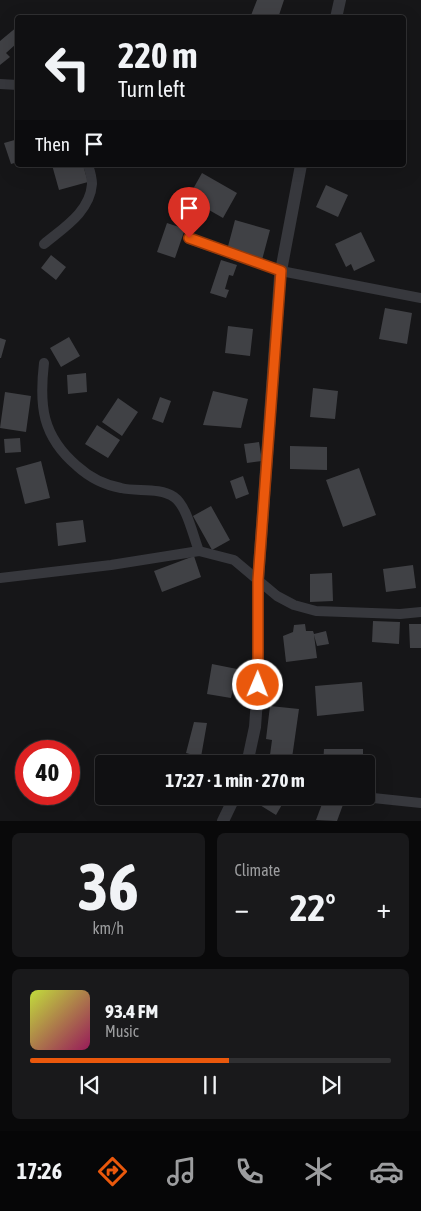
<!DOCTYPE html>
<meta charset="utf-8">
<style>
body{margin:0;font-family:"Asap Condensed",sans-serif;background:#19191b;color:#f1f3f6;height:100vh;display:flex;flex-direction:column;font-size:19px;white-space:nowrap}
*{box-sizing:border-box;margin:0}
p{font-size:16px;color:#9c9d9f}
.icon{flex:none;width:28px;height:28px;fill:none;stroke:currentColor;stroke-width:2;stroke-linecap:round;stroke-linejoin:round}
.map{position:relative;height:821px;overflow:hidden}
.panel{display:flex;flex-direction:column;gap:12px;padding:12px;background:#09090a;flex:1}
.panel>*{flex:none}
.guide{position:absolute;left:15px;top:15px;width:391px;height:152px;border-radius:5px;box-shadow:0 5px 20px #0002,0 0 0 1px #303032;background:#101012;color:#f1f3f6;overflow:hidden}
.speed{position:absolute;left:15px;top:740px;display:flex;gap:10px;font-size:25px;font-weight:700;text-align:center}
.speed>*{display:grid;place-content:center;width:65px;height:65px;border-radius:50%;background:#101012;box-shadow:0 5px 20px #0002,0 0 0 1px #303032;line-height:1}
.speed .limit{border:8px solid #d22;background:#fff;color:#111}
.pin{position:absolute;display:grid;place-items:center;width:42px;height:42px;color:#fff;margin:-51px -21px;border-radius:50% 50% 50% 0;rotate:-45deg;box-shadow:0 0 5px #0007}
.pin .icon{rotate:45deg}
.me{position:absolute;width:55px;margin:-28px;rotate:1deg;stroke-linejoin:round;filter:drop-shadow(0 0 4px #0008)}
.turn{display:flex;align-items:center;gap:18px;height:105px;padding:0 20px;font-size:22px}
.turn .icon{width:65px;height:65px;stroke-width:2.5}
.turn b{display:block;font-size:35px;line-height:42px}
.then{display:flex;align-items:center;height:48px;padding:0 20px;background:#0003;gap:10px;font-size:19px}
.big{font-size:38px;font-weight:700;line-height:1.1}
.panel .card{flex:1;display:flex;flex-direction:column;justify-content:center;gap:8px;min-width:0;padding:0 18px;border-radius:8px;background:#19191b}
.panel .dial{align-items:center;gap:0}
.dial b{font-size:65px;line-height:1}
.song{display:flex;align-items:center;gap:15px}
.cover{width:60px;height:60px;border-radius:8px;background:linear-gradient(135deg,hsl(70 70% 55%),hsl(330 70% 35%))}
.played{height:5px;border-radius:2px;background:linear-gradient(90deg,#ea580c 55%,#303032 55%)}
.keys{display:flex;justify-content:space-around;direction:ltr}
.heat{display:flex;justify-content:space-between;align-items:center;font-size:28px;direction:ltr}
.panel .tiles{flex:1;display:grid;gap:12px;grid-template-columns:1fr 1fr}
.card:last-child{grid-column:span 2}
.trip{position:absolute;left:95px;top:755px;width:280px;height:50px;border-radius:5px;background:#101012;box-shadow:0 5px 20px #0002,0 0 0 1px #303032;font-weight:700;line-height:50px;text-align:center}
.dock{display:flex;height:80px;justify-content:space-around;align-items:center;background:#060607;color:#9c9d9f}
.dock .icon{width:35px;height:35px}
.dock .current{color:#ea580c}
.dock b{font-size:22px;color:#f1f3f6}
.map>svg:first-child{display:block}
.building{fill:#404145}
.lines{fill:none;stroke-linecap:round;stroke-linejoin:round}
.minor{stroke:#37383d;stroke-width:10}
.tertiary{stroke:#37383d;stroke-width:12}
.route-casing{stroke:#983908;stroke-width:12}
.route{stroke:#ea580c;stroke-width:9}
</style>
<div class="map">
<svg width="421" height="821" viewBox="0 0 421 821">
<rect width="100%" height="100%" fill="#161618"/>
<!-- building -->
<path class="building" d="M257,0H284L278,18H250Z
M18,26V46L16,44L6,53L10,57L0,65V41Z
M18,139V162L11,164L4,143Z
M52,165H83L88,182L59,190Z
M202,173L237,193L223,218L188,198Z
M326,185L348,195L338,217L316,207Z
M235,220L270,230L262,260L227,250Z
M167,223L185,229L175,258L157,252Z
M361,232L375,261L354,271L351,264L346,267L335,244Z
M51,255L66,267L56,280L41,268Z
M221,260L237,265L233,276L229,275L225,289L229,290L226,298L210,293Z
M385,308L412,313L407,344L379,339Z
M228,326L253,329L250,356L225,353Z
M69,337L80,356L61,367L50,348Z
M0,338L6,340L1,358H0Z
M86,373L87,392L68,394L67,375Z
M313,388L338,391L335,419L310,417Z
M213,391L248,399L241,428L203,425Z
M5,392L31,396L26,432L0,428Z
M160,397L171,401L163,423L152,419Z
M118,398L138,412L122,436L102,422Z
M97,425L120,440L108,458L85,444Z
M20,438L21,452L5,453L4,439Z
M259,442L262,461L247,463L244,444Z
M290,446L327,447V470L290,469Z
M41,461L50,498L25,504L16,468Z
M359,468L376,515L343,527L326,480Z
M243,476L249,494L236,499L230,481Z
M211,506L230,540L212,550L193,516Z
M83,520L86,542L58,546L56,523Z
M194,556L201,577L162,592L154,571Z
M413,565L416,588L386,592L383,569Z
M332,573L333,601L310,602V574Z
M373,621L400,622L399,644L372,642Z
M305,624L306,631H313L314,634L326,631L329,644L317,646L314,635L317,658L286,662L283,636L293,632L294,625Z
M409,624H421V648H410Z
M212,664L237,669L231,698L207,694Z
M362,682L364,711L317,716L315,686Z
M270,706L299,709L292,758L270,755L272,740L266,739Z
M194,722L207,723L201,757L186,753Z
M324,749H363V764H323Z
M259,796H287L276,815L255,802Z
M325,796L344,802L337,821L316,820Z"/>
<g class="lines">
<!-- minor -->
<path class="minor" d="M0,84L18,85
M189,239L281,271L421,298
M44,244C63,228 90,212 92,184C92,178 90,171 88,165
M44,363C39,406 42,436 77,466C89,477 105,485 121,488C137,492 159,487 174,497C187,506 193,536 199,551
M0,578L111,565L199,551L234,560L277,596L294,605L316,611L400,614L421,612
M354,796L421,803"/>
<!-- tertiary -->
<path class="tertiary" d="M336,18L340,0
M247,764L255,727L258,685V580L280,276L301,165
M223,821L235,796"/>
</g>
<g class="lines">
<defs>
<path id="route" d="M189,238L281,271L258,580V685"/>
</defs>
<!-- route casing -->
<use href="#route" class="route-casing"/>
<!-- route -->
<use href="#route" class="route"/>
</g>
</svg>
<div class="speed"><div class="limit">40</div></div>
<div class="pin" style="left:189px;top:238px;background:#d93025"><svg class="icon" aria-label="arrive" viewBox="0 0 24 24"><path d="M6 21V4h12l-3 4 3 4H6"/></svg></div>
<svg class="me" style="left:258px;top:685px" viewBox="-20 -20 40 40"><circle r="17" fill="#ea580c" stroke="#fff" stroke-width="3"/><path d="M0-11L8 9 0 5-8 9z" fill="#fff"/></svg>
<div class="trip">17:27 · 1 min · 270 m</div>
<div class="guide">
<div class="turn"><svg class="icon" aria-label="left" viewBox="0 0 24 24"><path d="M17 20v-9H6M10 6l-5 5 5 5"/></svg><div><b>220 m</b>Turn left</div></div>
<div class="then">Then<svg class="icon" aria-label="arrive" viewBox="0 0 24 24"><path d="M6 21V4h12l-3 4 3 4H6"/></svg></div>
</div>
</div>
<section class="panel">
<div class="tiles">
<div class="card dial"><b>36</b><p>km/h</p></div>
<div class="card"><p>Climate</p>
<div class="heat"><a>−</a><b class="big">22°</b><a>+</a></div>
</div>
<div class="card">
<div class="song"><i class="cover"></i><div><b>93.4 FM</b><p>Music</p></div></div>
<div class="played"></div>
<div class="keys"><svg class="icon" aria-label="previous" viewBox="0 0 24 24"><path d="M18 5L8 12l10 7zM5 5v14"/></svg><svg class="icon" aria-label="pause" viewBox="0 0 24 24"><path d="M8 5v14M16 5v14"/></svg><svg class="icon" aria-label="next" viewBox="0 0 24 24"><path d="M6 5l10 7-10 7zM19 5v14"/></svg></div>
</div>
</div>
</section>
<nav class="dock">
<b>17:26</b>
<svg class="icon current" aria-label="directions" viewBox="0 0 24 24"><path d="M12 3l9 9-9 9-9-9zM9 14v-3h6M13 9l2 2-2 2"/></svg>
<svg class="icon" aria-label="music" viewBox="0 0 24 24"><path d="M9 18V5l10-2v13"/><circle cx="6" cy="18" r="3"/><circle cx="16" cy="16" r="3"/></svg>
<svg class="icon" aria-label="phone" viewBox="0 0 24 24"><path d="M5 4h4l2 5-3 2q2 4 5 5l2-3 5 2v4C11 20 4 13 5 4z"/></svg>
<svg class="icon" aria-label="climate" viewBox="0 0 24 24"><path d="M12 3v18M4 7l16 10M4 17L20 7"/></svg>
<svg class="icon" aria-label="car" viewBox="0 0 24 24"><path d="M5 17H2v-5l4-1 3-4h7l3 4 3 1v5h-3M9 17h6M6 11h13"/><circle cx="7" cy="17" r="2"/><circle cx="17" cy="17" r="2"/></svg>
</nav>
